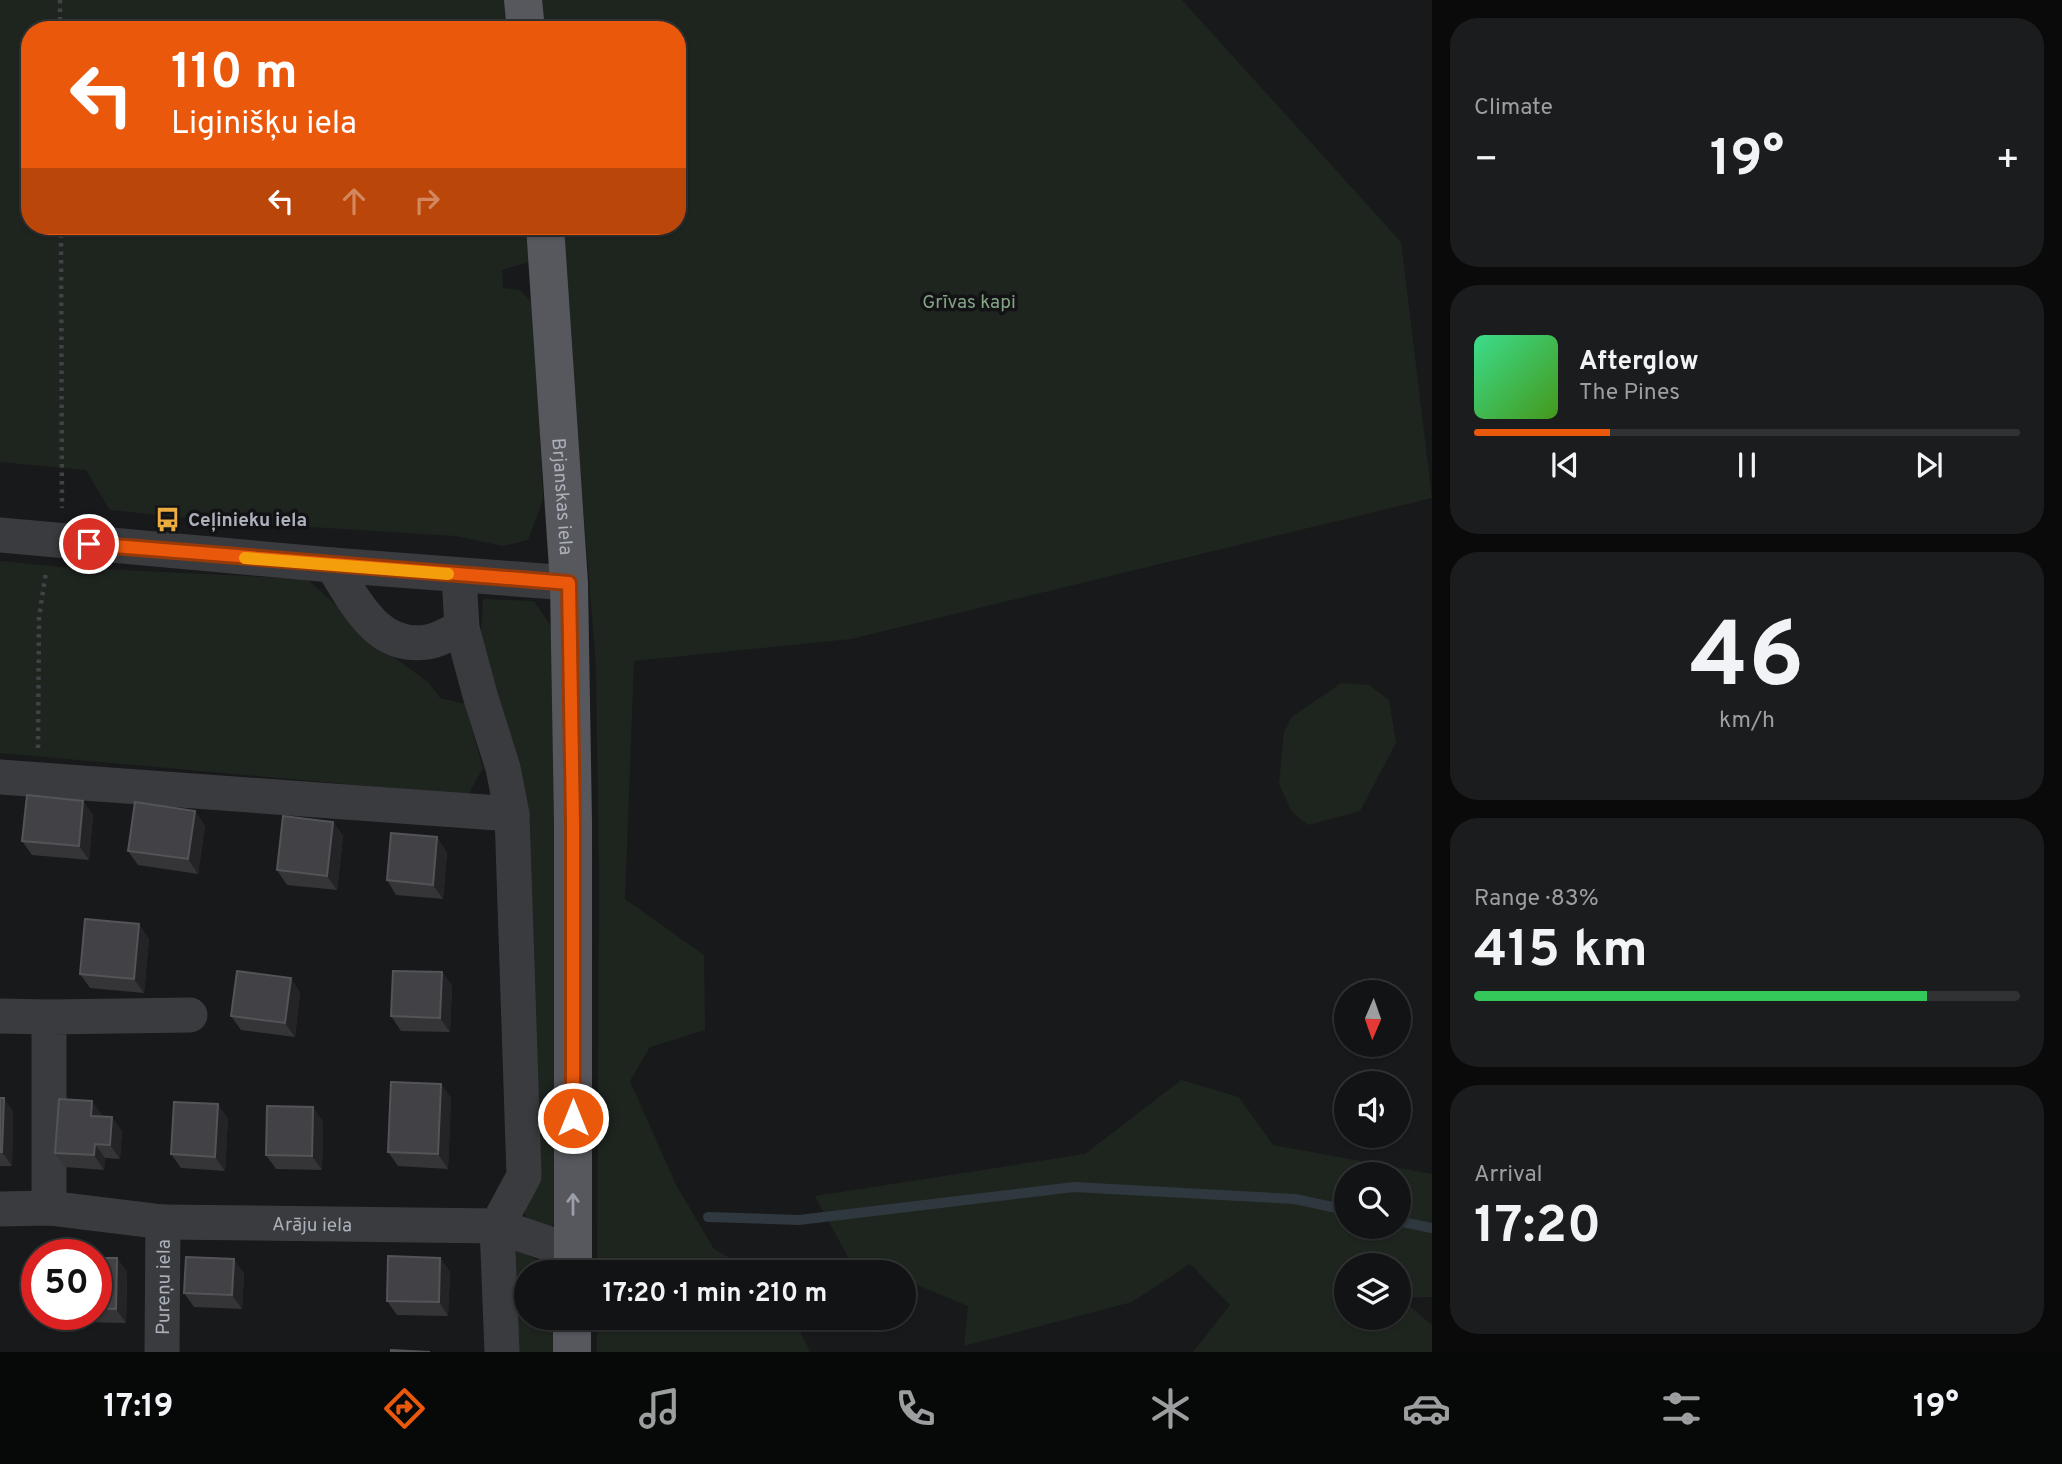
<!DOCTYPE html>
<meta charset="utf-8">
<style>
body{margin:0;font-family:Overpass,sans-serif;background:#1b1c1d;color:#f1f3f6;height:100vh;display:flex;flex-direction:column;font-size:26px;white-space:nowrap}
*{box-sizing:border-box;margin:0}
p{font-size:23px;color:#9c9ea0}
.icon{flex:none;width:38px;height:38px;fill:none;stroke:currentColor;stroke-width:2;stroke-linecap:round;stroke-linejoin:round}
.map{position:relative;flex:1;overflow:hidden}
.side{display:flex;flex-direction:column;gap:18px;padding:18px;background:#0a0a0b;width:630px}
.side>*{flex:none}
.banner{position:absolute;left:21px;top:21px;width:665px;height:214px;border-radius:28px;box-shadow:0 2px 5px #0004,0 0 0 2px #313234;background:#ea580c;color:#fff;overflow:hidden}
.needle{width:46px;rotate:182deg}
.controls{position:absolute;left:1334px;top:980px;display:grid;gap:14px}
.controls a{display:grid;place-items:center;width:77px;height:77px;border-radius:50%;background:#121314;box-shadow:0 2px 5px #0004,0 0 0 2px #313234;font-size:35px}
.speed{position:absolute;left:21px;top:1239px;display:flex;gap:14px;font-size:35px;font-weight:700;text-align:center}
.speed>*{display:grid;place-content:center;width:91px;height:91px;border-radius:50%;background:#121314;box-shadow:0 2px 5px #0004,0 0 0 2px #313234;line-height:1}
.speed .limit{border:10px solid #d22;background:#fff;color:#111}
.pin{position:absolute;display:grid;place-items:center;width:60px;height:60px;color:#fff;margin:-30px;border:4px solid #fff;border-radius:50%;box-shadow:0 2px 7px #0007}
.me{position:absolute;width:77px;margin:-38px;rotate:0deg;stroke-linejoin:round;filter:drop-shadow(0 0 5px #0008)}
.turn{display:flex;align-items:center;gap:24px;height:147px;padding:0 35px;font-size:32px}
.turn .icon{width:91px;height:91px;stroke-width:2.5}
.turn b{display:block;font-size:49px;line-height:60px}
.lanes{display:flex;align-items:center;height:66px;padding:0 35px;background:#0003;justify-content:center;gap:35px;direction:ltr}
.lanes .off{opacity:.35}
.big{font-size:52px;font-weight:700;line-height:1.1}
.side .widget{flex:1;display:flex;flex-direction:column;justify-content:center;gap:10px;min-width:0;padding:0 24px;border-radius:28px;background:#1b1c1d}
.side .dial{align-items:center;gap:0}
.dial b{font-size:91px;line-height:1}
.song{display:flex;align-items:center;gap:21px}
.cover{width:84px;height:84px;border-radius:10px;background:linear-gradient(135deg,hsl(150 70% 55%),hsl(100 70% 35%))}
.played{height:7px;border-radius:4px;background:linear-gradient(90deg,#ea580c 25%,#313234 25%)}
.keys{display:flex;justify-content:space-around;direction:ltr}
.heat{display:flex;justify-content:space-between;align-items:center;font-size:38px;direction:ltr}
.charge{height:10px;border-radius:5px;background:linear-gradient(90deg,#34c759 83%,#313234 0)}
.trip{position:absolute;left:514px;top:1260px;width:402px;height:70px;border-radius:35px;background:#121314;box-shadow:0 2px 5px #0004,0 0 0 2px #313234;font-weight:700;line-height:70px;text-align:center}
.dock{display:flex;height:112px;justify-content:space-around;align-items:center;background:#070808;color:#9c9ea0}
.dock .icon{width:49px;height:49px}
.dock .selected{color:#ea580c}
.dock b{font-size:32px;color:#f1f3f6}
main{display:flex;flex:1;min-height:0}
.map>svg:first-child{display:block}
.green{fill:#1e251f;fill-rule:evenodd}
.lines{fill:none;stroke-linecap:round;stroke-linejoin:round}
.stream{stroke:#2f383e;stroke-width:10}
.path{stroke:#404246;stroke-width:4.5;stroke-dasharray:3.5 5;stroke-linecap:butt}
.minor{stroke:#3a3b3f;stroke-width:35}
.major{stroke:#56585e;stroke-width:38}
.wall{fill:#353538}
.shaded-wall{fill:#242426}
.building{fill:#424246;stroke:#525458;stroke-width:2}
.oneway{stroke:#9a9ea8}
.route-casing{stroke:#983908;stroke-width:18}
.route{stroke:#ea580c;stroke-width:12}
.slow{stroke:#f59e0b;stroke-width:12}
.labels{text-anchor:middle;stroke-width:7;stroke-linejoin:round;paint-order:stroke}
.park-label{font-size:19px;fill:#83a484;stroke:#131316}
.street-label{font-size:19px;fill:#abb0ba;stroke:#131316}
.poi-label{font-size:19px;font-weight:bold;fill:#abb0ba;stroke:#131316;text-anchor:start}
</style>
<main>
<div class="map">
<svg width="1432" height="1352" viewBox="0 0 1432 1352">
<rect width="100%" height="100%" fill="#18191b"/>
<!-- green -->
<path class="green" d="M0,0H504L507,30H30V226H525L529,262L502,270L503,288L520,290L534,304L543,500L528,540L503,546L455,536L216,521L110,510L86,470L0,462Z
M541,0H1182L1401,242L1432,498L851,639L634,661L625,899L704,955L705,1030L650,1047L630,1081L676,1185L714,1249L755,1272H597L599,881L596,665L560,226H677V30H543Z
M0,561L61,567L307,579L394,657L429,683L440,698L465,704L483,768L468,795L0,753Z
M483,599L534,601L558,636V1219L551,1227H535L525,1215L530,958L481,634Z
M1341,683L1369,685L1389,700L1396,743L1360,811L1308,825L1292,812L1279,784L1284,732L1292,717Z
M1181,1080L1239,1097L1273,1145L1432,1174V1297L1400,1298L1432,1325V1352H1193L1230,1305L1190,1264L1132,1302L964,1346L968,1306L905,1280V1272H885L848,1257L815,1196L1085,1154ZM1346,1174H1398V1227H1346ZM1346,1265H1398V1318H1346Z
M511,1245L547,1266L552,1272H527V1318H558L557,1352H518Z
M597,1318H794L810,1352H597Z"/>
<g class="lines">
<!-- stream -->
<path class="stream" d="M708,1217L799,1220L1074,1187L1295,1199L1346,1210
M1398,1221L1432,1228"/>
<!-- path -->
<path class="path" d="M60,0V30
M61,226L62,508
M38,748L39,617L46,572"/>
<!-- minor -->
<g class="minor">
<path d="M0,535L332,565L569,583"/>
<path d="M332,565C355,600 376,650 427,642C438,641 451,632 462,628"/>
<path d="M459,575L462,628L480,695L503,768L512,814L524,1176L497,1226L502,1352"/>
<path d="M0,777L512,814"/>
<path d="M0,1016L49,1017"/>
<path d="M49,1208V1017L190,1015"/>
<path id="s1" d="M0,1209L49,1208L163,1222L497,1226L573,1252"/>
<path id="s2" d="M162,1352L163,1222"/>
</g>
<!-- major -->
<g class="major">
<path d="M523,0L526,30"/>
<path id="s3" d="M545,226L569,583L573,822V1272"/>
<path d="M572,1352V1318"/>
</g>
</g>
<!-- wall -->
<path class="wall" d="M83,801L93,815L89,860L32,855L22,841Z
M333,822L343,836L337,890L287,885L277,870Z
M205,825L198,874L138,865L128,851Z
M447,852L443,899L396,895L387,880Z
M149,939L144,993L90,988L80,974Z
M442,972L452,986L450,1032L401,1031L391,1016Z
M300,992L295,1037L241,1030L231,1016Z
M441,1084L451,1098L448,1169L398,1166L388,1152Z
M0,1098H4L13,1112L12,1166H0Z
M313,1107L323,1122L322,1170L276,1169L266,1155Z
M102,1115V1116L122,1131L120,1159L105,1158L104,1170L65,1167L55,1153Z
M228,1118L225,1171L181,1168L171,1154Z
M96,1258H117L127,1272L126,1323L78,1322L73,1314H96Z
M440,1258L450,1272L448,1316L397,1315L387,1301Z
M244,1273L242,1309L194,1307L184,1293Z"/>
<!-- shaded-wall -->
<path class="shaded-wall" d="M83,801L93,815L89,860L79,846Z
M195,811L205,825L198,874L188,859Z
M333,822L343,836L337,890L327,876Z
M437,837L447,852L443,899L433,885Z
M139,924L149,939L144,993L134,979Z
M442,972L452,986L450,1032L440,1018Z
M291,978L300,992L295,1037L285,1023Z
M441,1084L451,1098L448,1169L438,1154Z
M4,1098L13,1112L12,1166L2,1152Z
M92,1101L102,1115L101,1130L91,1116Z
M218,1104L228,1118L225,1171L215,1157Z
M313,1107L323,1122L322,1170L312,1156Z
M112,1117L122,1131L120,1159L110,1145Z
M95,1144L105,1158L104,1170L94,1155Z
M117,1258L127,1272L126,1323L116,1309Z
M440,1258L450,1272L448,1316L439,1302Z
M234,1259L244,1273L242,1309L232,1295Z"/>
<!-- building -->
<path class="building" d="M27,795L83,801L79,846L22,841Z
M135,802L195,811L188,859L128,851Z
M283,816L333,822L327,876L277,870Z
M391,833L437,837L433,885L387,880Z
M85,919L139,924L134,979L80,974Z
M237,971L291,978L285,1023L231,1016Z
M393,971L442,972L440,1018L391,1016Z
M391,1082L441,1084L438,1154L388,1152Z
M0,1098H4L2,1152H0Z
M59,1099L92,1101L91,1116L112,1117L110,1145L95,1144L94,1155L55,1153Z
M174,1102L218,1104L215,1157L171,1154Z
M267,1106L313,1107L312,1156L266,1155Z
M388,1256L440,1258L439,1302L387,1301Z
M186,1257L234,1259L232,1295L184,1293Z
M96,1258H117L116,1309L96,1308Z
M391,1350L430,1352H391Z"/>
<!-- one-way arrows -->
<defs><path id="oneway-shaft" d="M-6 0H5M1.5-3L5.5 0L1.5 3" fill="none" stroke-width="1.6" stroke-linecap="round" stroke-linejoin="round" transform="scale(1.75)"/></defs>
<use class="oneway" href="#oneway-shaft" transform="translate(573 1204) rotate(-90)"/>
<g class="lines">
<defs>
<path id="route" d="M89,544L569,583L573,822V1118"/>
</defs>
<!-- route casing -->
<use href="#route" class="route-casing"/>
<!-- route -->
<use href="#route" class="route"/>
<!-- slow -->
<path class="slow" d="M245,558L448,574"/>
</g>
<!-- icons -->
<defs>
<symbol id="bus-bare" viewBox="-9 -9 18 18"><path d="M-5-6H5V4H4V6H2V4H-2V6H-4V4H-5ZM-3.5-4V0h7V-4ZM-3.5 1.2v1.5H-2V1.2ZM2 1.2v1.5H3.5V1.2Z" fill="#ecac3f" stroke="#131316" stroke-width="2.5" paint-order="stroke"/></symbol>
</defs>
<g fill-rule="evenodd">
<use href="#bus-bare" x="150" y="502" width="35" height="35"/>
</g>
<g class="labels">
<!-- park labels -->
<g class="park-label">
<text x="969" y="308">Grīvas kapi</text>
</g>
<!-- street labels -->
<g class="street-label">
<text dy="7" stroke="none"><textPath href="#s3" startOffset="271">Brjanskas iela</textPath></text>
<text dy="7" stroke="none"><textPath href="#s1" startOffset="313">Arāju iela</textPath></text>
<text dy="7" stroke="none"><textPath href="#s2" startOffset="65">Pureņu iela</textPath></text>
</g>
<!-- poi labels -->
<g class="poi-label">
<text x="188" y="526">Ceļinieku iela</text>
</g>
</g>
</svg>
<div class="controls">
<a><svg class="needle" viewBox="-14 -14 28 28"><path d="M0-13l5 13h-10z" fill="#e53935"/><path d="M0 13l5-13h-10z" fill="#9c9ea0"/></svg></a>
<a><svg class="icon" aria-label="sound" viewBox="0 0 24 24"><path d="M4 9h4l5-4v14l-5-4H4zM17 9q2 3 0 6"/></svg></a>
<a><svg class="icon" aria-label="search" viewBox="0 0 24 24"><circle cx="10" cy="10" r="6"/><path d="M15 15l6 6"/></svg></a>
<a><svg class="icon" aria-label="layers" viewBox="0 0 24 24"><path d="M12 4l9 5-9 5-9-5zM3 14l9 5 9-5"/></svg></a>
</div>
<div class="speed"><div class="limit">50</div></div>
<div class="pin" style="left:89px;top:544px;background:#d93025"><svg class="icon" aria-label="arrive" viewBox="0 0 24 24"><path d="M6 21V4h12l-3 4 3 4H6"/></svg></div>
<svg class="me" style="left:573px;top:1118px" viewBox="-20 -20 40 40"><circle r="17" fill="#ea580c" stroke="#fff" stroke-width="3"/><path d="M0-11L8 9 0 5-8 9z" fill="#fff"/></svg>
<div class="trip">17:20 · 1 min · 210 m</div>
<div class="banner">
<div class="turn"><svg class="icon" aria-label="left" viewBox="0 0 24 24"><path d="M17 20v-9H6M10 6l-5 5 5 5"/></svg><div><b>110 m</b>Liginišķu iela</div></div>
<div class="lanes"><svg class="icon" aria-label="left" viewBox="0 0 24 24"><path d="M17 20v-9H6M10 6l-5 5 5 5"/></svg><svg class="icon off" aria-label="ahead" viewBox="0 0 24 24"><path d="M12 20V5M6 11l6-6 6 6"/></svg><svg class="icon off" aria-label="right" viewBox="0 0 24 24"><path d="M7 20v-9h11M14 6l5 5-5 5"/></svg></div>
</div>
</div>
<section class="side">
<div class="widget"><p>Climate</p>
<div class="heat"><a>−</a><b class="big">19°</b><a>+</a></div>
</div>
<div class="widget">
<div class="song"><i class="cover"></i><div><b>Afterglow</b><p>The Pines</p></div></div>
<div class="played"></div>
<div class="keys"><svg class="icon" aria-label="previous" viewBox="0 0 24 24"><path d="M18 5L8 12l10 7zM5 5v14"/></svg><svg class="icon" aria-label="pause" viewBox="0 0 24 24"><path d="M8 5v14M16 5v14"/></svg><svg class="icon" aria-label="next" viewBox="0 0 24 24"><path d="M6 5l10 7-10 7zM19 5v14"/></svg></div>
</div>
<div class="widget dial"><b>46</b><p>km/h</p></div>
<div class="widget"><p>Range · 83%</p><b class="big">415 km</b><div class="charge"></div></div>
<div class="widget"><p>Arrival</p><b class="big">17:20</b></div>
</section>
</main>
<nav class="dock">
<b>17:19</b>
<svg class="icon selected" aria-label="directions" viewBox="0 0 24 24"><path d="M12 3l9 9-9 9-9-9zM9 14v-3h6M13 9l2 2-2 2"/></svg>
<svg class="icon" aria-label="music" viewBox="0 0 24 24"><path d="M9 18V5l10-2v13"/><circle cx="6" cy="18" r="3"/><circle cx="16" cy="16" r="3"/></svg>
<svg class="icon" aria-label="phone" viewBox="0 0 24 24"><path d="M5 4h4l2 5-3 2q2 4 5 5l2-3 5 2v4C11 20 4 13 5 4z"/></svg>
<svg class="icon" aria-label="climate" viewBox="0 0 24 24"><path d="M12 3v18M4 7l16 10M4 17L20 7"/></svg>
<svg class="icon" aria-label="car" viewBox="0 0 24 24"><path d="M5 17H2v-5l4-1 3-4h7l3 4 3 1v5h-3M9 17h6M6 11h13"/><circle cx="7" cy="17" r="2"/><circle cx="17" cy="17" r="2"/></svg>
<svg class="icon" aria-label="filters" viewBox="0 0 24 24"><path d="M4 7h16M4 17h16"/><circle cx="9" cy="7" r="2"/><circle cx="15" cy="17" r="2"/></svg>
<b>19°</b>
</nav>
